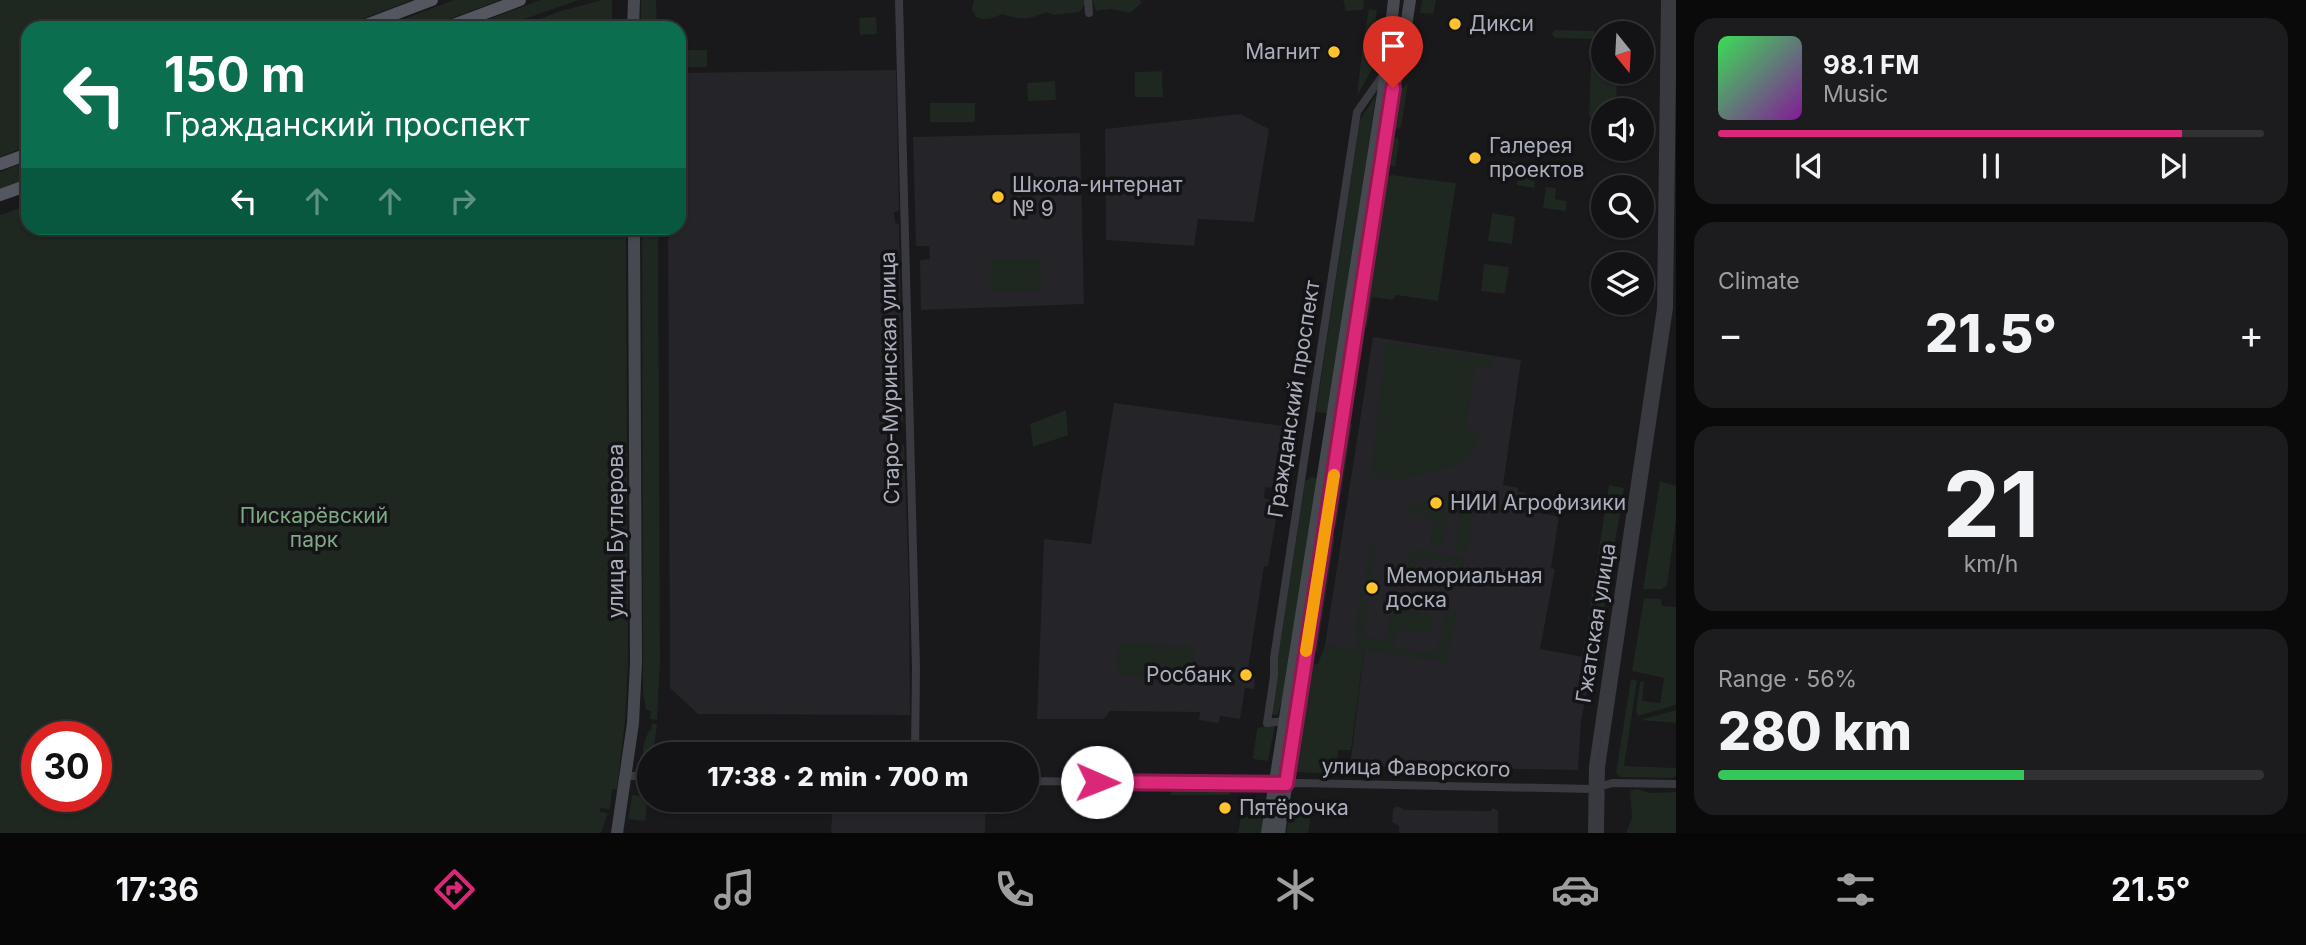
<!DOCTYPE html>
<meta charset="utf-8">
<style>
body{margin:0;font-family:Inter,sans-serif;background:#1c1b1d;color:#f1f3f6;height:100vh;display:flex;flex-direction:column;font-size:26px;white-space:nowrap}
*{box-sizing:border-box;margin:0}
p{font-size:23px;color:#9d9ea0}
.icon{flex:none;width:38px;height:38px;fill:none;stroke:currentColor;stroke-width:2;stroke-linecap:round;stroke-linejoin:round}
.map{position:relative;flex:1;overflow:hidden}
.side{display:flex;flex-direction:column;gap:18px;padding:18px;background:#0a0a0b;width:630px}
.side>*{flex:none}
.top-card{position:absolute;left:21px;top:21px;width:665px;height:214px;border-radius:21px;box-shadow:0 2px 5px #0004,0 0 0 2px #323234;background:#0b6e4f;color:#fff;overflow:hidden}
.needle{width:46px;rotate:162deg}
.buttons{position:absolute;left:1591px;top:21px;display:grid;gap:14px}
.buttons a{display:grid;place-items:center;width:63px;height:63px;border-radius:50%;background:#131214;box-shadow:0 2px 5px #0004,0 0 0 2px #323234;font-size:35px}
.speed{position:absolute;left:21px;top:721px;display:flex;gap:14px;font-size:35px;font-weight:700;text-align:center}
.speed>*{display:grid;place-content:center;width:91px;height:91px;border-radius:50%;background:#131214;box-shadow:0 2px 5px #0004,0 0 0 2px #323234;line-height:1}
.speed .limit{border:10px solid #d22;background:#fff;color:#111}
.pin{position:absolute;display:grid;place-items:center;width:60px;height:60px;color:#fff;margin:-72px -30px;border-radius:50% 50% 50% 0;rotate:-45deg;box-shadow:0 0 7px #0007}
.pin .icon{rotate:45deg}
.me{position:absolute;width:77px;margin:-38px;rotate:91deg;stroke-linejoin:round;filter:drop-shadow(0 0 5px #0008)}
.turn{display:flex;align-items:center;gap:24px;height:147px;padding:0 28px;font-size:32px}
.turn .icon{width:91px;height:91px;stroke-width:2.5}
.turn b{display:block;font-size:49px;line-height:60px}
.lanes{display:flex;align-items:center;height:66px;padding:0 28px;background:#0003;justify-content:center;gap:35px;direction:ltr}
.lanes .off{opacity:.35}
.big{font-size:52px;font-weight:800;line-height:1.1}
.side .tile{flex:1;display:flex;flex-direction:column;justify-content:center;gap:10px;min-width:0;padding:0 24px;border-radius:21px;background:#1c1b1d}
.side .dial{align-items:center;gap:0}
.dial b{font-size:91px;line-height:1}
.song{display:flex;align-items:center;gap:21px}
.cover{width:84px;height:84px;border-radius:10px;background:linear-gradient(135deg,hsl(130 70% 55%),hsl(290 70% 35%))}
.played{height:7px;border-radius:4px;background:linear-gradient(90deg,#db2777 85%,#323234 85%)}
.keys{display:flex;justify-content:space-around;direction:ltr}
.heat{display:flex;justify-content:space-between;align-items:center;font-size:38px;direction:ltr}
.charge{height:10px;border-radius:5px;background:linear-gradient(90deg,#34c759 56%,#323234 0)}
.trip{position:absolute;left:637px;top:742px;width:402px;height:70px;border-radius:35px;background:#131214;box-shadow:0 2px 5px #0004,0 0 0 2px #323234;font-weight:800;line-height:70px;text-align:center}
.menu{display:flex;height:112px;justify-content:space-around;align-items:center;background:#080708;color:#9d9ea0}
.menu .icon{width:49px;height:49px}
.menu .on{color:#db2777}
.menu b{font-size:32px;color:#f1f3f6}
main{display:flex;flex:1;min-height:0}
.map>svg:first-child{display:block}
.built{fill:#252428}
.green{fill:#1e2720;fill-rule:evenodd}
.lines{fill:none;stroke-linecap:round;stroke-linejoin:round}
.street{stroke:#393a40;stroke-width:8}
.secondary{stroke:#474951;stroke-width:12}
.primary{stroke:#555760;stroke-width:12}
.route-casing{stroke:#8e194d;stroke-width:18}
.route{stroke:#db2777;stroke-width:12}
.slow{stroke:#f59e0b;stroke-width:12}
.poi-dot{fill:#ffc42d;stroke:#141316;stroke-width:2.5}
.labels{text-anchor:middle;stroke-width:7;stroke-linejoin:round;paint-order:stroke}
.poi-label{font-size:21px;fill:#aaaebc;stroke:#141316;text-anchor:start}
.street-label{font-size:21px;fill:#aaaebc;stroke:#141316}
.park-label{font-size:21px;fill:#7fa884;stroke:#141316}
</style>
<main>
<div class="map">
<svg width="1676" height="833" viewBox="0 0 1676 833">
<rect width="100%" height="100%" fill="#19181b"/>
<!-- built -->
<path class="built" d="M896,70L899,211L894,212L895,222L899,225L903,421L892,426V434L893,445H904L909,587L910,715L698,714L670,688L668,228H679V73Z
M1240,114L1269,129L1254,222L1198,219L1194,246L1106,240L1105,129Z
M1080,133L1084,304L921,310L920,260L930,259L929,246H916L913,137Z
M1373,337L1521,360L1503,485L1518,488V492L1526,493L1524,511L1559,516L1551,568L1555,569L1540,649L1594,659L1581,720L1578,770L1350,766L1364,652L1325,645Z
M1114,403L1297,428L1287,490L1265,487L1264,498L1271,500L1269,512L1277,513L1268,566H1264L1247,675L1255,677L1254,689L1245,688L1240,719L1220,716L1219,723L1199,720L1200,712L1110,711L1104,719H1037L1044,539L1091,544Z
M833,800L985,801V833H831Z
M1397,806L1405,810L1490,811L1493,808L1498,811V833H1399V826L1392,822L1393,809Z"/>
<!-- green -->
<path class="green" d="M0,0H412L339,28H28V146L0,157Z
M454,0H500L426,28H380Z
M540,0H579L499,28H466Z
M602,0H612V28H515L561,11Z
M641,0H656L657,28H641Z
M974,0H1087L1080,12L1054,15L1046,12C1030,20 1019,20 1002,14C993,18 986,21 976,17L972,10Z
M1092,0H1140L1142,3L1130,13L1111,9L1096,11Z
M1343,0H1364L1363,10L1346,11Z
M1422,0H1436L1433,14L1420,13Z
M1369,9L1377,10L1374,33L1364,37Z
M876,17L877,34L860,35L859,18Z
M1555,30L1594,31V39L1555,38L1552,34Z
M1378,37L1372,69L1357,96L1363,44Z
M1592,44L1603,45V72H1617L1616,110L1597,108L1596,117H1589Z
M682,50H707V67H682Z
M1162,71L1163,97H1135V72Z
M1055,81L1056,100L1028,101L1027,83Z
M1408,83L1401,127L1394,130L1400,91Z
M1376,95L1329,413L1316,412L1360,120Z
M930,103H975V122H930Z
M1392,137L1398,138L1399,142L1395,167L1385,163L1389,139Z
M28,161V179L0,190V172Z
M1510,161L1522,163L1521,173L1536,176L1534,188L1517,185L1518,174L1510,173L1508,181L1501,180L1502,170Z
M1392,175L1456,183L1438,301L1396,295L1393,300L1372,297L1367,326H1361L1384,177Z
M1546,187L1556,188L1555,199L1567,201L1566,211L1543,208Z
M28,205V228H626L628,664L625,722L617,789H612L610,809L600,808V812L608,813L601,833H0V215ZM37,737H96V796H37Z
M1492,213L1515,217L1512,244L1488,241Z
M642,228H658L660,661L657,720L650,719L651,711L646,710L643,692Z
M990,260H1041V291L990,292Z
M1484,264L1509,267L1505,294L1481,291Z
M1386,343L1493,358L1491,367L1475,366L1465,430L1481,433L1467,461L1399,480L1371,476Z
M1066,410L1068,435L1033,447L1030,424Z
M1347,423L1352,424L1336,527L1331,526Z
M1312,477L1318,479L1286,687L1278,714L1275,716L1272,713L1278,673V658L1305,481Z
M1660,481L1676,486V520L1667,585L1662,589H1643Z
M1609,485L1624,488L1596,659L1582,657Z
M1461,491L1473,512L1467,551L1454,549L1460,520L1457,507L1443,510L1447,524L1442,546L1430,544L1434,521L1426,514H1408L1406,508Z
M1330,535L1335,536L1317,651L1312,650Z
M1380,543L1375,550L1371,580L1366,581L1369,550L1375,544Z
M1411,549L1464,558L1460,580L1453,579L1456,563L1417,556L1415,572L1448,578L1447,585L1406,579Z
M1644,598L1661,599L1662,606L1676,607V705L1638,716L1636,710L1640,682H1644L1642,701L1660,703L1664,678L1632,671Z
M1366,600L1367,602L1363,634L1355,632L1360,601Z
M1391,609L1433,615L1430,633L1396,629L1393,648L1437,654L1446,611L1456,612L1447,662L1355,648L1357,636L1386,640Z
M1122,643L1195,647L1192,675L1188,677L1120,676C1116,668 1115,649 1122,643Z
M1325,645L1364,651L1351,750H1338L1336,774L1297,772L1312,664H1318Z
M1631,679L1637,681L1624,766L1676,768V776L1672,778L1621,777L1616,773Z
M1676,710V723L1640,720Z
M652,723L657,724L653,754H649V761H645C640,752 645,739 649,731L651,730Z
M1275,725L1268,761L1253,759L1257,728Z
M929,741L1014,743V754H929Z
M1172,789L1230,790V795H1171Z
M1637,789L1649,793L1676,792V833H1626L1632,817L1630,791Z
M632,795L648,796L645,821L628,819Z
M1292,801L1313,803L1308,833H1286Z
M1262,803L1266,805L1261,833H1238L1241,816L1259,818Z"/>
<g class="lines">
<!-- street -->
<path class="street" d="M899,0L916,668L915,754
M1088,0L1089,13
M1284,721L1267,723L1274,676V658L1357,112L1383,75
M627,776H649
M1027,781L1254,784L1300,783L1592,789L1612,783L1676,784
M1592,833L1593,766L1661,308L1665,0
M1600,833L1601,767L1669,308L1673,0"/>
<!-- secondary -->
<path class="secondary" d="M633,28L634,0
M617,833L633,723L636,663L634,228
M1267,833L1384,87L1394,0
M1279,833L1393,88L1399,72L1410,0"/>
<!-- primary -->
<path class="primary" d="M358,28L432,0
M445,28L520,0
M0,164L28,154
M0,195L28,185"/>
</g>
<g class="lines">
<defs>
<path id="route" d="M1097,782L1286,784L1393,88"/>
</defs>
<!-- route casing -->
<use href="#route" class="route-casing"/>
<!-- route -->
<use href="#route" class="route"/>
<!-- slow -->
<path class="slow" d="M1306,651L1334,475"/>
</g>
<!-- markers -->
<g class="poi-dot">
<circle cx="1455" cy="24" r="7"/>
<circle cx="1334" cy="52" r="7"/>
<circle cx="1475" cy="158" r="7"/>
<circle cx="998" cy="197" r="7"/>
<circle cx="1436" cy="503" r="7"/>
<circle cx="1372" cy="588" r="7"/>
<circle cx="1246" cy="675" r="7"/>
<circle cx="1225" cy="808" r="7"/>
</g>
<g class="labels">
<!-- poi labels -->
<g class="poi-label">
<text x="1469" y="31">Дикси</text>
<text x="1320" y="59" text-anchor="end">Магнит</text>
<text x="1489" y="153">Галерея<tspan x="1489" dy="24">проектов</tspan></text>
<text x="1012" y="192">Школа-интернат<tspan x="1012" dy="24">№ 9</tspan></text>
<text x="1450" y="510">НИИ Агрофизики</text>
<text x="1386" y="583">Мемориальная<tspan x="1386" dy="24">доска</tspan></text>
<text x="1232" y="682" text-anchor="end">Росбанк</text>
<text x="1239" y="815">Пятёрочка</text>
</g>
<!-- street labels -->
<g class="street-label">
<text transform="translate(890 378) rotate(-91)" y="7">Старо-Муринская улица</text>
<text transform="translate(1294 399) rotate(-81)" y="7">Гражданский проспект</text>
<text transform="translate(616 531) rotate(-90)" y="7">улица Бутлерова</text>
<text transform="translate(1596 623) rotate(-81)" y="7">Гжатская улица</text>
<text transform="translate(1416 768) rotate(1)" y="7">улица Фаворского</text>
</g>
<!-- park labels -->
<g class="park-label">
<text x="314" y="523">Пискарёвский<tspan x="314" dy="24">парк</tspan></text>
</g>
</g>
</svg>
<div class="buttons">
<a><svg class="needle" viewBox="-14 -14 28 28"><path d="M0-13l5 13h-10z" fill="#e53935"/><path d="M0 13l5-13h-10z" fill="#9d9ea0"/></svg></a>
<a><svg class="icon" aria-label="sound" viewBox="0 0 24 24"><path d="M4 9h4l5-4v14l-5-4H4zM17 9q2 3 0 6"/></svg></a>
<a><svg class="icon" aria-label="search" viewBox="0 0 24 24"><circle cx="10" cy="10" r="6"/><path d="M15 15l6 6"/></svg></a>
<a><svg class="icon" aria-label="layers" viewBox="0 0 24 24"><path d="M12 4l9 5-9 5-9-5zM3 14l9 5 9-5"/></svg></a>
</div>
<div class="speed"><div class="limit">30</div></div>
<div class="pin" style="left:1393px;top:88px;background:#d93025"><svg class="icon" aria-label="arrive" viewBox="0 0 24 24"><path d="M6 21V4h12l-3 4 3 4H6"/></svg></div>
<svg class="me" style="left:1097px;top:782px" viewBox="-20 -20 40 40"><circle r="19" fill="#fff"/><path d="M0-13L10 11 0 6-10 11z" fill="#db2777"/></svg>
<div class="trip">17:38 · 2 min · 700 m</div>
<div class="top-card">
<div class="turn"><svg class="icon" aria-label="left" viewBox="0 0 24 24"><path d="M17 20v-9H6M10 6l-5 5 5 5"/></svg><div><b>150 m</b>Гражданский проспект</div></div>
<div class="lanes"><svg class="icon" aria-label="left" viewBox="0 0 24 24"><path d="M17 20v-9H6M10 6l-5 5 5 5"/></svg><svg class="icon off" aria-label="ahead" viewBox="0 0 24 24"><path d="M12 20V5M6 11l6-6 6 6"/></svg><svg class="icon off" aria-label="ahead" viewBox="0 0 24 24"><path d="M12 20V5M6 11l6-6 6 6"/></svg><svg class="icon off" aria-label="right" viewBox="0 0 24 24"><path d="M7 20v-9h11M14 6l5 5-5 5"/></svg></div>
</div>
</div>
<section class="side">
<div class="tile">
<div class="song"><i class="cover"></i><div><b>98.1 FM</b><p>Music</p></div></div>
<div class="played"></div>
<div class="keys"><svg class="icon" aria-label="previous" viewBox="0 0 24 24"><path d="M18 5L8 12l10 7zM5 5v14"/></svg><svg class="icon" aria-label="pause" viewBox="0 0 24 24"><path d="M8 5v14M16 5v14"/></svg><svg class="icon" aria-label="next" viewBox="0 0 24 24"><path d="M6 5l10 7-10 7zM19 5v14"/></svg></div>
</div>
<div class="tile"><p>Climate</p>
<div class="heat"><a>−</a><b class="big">21.5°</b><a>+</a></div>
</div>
<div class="tile dial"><b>21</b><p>km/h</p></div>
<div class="tile"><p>Range · 56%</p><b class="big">280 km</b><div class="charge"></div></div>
</section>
</main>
<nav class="menu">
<b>17:36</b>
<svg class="icon on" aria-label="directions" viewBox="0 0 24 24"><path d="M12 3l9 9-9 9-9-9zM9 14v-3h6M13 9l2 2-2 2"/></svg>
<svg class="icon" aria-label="music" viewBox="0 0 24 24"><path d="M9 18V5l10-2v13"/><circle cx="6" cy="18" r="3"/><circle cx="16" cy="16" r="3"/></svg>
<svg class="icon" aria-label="phone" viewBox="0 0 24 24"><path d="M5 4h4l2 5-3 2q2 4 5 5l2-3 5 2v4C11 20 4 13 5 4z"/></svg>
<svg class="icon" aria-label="climate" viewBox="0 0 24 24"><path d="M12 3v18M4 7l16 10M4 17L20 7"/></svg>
<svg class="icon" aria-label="car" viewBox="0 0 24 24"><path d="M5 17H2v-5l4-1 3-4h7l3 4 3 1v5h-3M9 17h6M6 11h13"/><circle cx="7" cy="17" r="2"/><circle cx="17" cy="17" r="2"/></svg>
<svg class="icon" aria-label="filters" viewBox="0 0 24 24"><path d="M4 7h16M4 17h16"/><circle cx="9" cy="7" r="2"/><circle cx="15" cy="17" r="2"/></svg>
<b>21.5°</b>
</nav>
